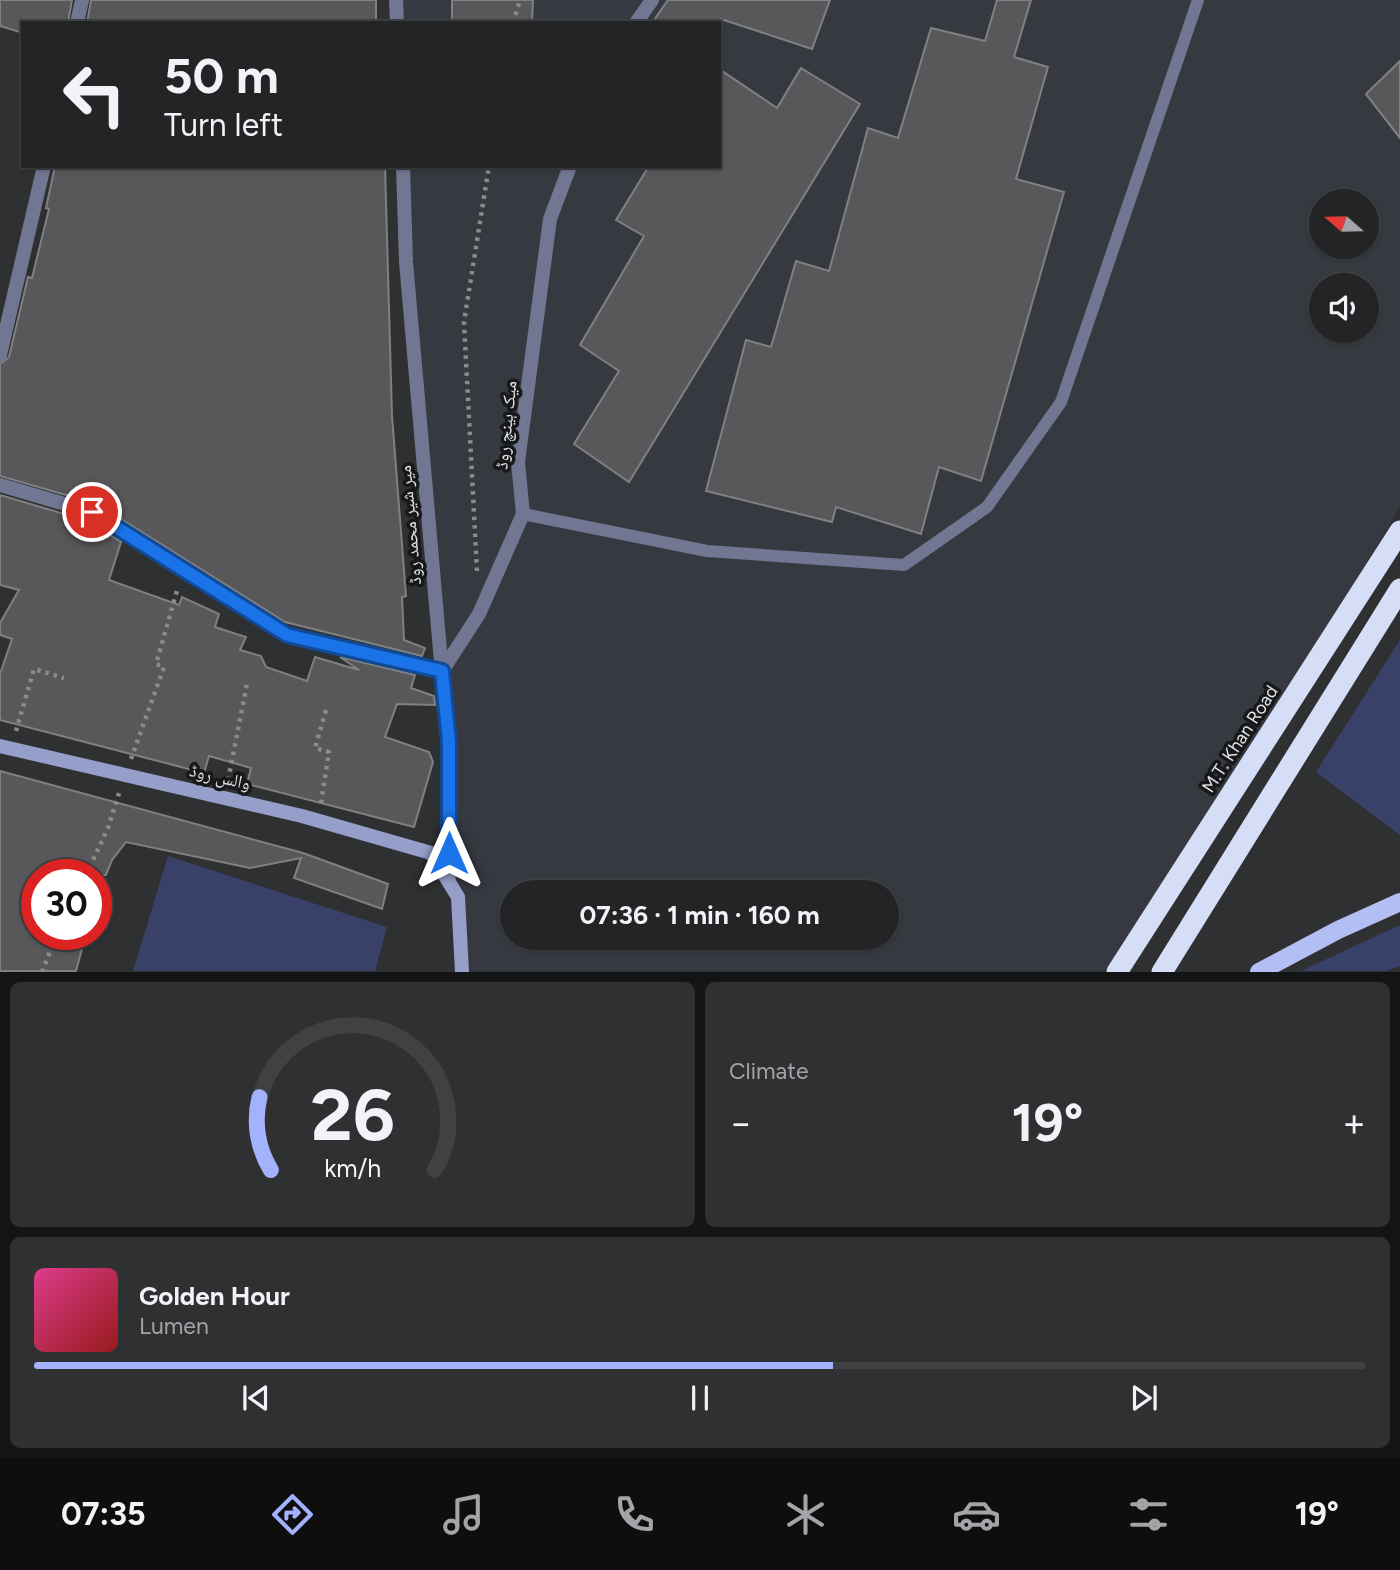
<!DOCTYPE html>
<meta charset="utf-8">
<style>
body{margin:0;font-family:Figtree,"Noto Naskh Arabic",sans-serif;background:#2f3032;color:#f1f3f6;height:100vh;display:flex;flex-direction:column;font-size:26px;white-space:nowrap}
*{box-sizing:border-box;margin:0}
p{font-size:23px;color:#a3a4a7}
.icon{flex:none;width:38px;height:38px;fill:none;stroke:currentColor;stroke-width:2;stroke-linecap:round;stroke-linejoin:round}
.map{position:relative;height:972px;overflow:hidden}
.sheet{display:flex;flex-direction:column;gap:10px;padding:10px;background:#131415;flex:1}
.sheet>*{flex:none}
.hud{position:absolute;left:21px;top:21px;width:700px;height:147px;border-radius:0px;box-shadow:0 2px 5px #0004,0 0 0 2px #404143;background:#232426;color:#f1f3f6;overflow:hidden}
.needle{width:46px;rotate:290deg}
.controls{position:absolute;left:1309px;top:189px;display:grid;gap:14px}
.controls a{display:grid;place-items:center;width:70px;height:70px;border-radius:50%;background:#232426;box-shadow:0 2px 5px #0004,0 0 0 2px #404143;font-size:35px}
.speed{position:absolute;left:21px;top:859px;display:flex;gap:14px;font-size:35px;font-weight:700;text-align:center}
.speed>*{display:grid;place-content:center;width:91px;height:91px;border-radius:50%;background:#232426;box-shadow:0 2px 5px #0004,0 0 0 2px #404143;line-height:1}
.speed .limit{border:10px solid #d22;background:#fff;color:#111}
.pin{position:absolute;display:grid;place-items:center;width:60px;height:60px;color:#fff;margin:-30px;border:4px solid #fff;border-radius:50%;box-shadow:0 2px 7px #0007}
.me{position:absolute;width:77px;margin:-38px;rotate:0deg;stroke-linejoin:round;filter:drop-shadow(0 0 5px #0008)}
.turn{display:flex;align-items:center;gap:24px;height:147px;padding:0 28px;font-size:32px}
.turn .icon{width:91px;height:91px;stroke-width:2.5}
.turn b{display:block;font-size:49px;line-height:60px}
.big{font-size:52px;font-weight:700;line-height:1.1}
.sheet .widget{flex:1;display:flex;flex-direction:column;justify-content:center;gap:10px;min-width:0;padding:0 24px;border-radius:10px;background:#2f3032}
.sheet .dial{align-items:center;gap:0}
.dial svg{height:182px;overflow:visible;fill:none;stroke:#404143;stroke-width:7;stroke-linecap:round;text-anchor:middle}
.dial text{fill:#f1f3f6;stroke:none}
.song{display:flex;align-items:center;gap:21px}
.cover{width:84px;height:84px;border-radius:10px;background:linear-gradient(135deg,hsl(330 70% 55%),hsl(0 70% 35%))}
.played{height:7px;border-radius:4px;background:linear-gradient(90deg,#a3b2fd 60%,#404143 60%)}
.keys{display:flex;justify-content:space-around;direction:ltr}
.heat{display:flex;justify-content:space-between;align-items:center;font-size:38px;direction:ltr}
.sheet .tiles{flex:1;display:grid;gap:10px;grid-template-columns:1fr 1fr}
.widget:last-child{grid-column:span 2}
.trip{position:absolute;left:500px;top:880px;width:399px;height:70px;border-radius:35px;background:#232426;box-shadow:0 2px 5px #0004,0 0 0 2px #404143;font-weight:700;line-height:70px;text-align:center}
.dock{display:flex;height:112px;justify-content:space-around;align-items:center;background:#0e0e0f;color:#a3a4a7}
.dock .icon{width:49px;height:49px}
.dock .active{color:#a3b2fd}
.dock b{font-size:32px;color:#f1f3f6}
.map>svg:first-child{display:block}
.built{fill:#373941;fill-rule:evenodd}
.green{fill:#3a4169}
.building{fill:#58585b;stroke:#7f8082;stroke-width:2}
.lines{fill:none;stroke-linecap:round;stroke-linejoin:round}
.path{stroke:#8a8b8d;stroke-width:4.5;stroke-dasharray:3.5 5;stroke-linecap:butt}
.lane{stroke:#717792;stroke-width:12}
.street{stroke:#717792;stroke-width:14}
.secondary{stroke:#969fc9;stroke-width:14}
.primary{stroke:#b2bef4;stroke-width:18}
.highway{stroke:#d6ddf7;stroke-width:21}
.route-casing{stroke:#114b97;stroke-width:18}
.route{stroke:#1a73e8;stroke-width:12}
.labels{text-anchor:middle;stroke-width:7;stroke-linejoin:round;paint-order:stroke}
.street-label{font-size:18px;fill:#e1e2e3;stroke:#171819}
</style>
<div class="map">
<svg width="1400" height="972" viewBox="0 0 1400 972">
<rect width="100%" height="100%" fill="#2f3032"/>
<!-- built -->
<path class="built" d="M396,0H1400V507L1350,590L1105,971H462L449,881L441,672L403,166H719V23H397ZM1321,201H1367V247H1321ZM1321,285H1367V331H1321ZM513,892H887V938H513Z"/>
<!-- green -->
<path class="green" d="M1400,640V835L1316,772Z
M168,856L387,927L375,971H133Z
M1400,925V966L1386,971H1301Z"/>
<!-- building -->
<path class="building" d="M0,0H72L68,23H23V33L0,26Z
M91,0H376V23H87Z
M452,0H533L532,23H452Z
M668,0H830L812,49L721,19L715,23H652Z
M997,0H1031L1014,57L1048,67L1016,179L1064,192L981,481L939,467L921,534L836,507L832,522L706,491L746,340L771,347L796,261L829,271L868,128L898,138L931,28L985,41Z
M1400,61V138L1366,94Z
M801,68L860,104L629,482L574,444L619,371L580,345L644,236L616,220L649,166H719V69L777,108Z
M55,166H385L392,416L406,596L402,597L404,640L425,648L422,656L285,622L97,504L0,476V364L9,357L28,277L32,278L49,209L46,208Z
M0,495L88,521L121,542L109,580L179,605L182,597L219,614L215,627L246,637L240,650L261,656L266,667L307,681L315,657L359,670L340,657L415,675L411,688L434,696L435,705L397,704L385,737L429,752L433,762L414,827L247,784L251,768L209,756L204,773L0,720V674L12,639L0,635V623L19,590L0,585Z
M0,771L303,853L388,884L382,909L294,878L301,858L250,868L126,842L112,860L106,875H37V934H86L76,971H0Z"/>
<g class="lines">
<!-- path -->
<path class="path" d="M513,23L520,0
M477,571L464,322L489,166
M16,731L34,669L64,678
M131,759L164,667L156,664L178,587
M228,780L247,684
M321,803L329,752L315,748L326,710
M86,875L108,828L120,790
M42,972L57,934"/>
<!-- lane -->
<path class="lane" d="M523,514L707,551L904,565L987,507L1061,402L1198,0"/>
<!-- street -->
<path class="street" d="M396,0L397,23
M77,23L82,0
M636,23L652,0
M403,166L406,262L448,742L449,882
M0,355L44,166
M0,485L92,512L287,635L442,671L479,614L523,514L518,462L550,219L570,166"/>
<!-- secondary -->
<path class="secondary" d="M0,746L302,816L431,853L458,897L462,972"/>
<!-- primary -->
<path class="primary" d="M1259,972L1338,930L1400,902"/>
<!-- highway -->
<path class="highway" d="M1117,972L1400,531
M1162,972L1400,589"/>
</g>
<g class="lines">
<defs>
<path id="route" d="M92,512L287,635L442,671L449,742V853"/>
</defs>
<!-- route casing -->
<use href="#route" class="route-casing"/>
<!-- route -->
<use href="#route" class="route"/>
</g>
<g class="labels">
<!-- street labels -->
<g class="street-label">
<text transform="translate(506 425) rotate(-84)" y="6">میک ہینچ روڈ</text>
<text transform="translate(410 525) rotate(-95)" y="6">میر شیر محمد روڈ</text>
<text transform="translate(1240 739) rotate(-57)" y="6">M.T. Khan Road</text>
<text transform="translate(220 777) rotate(13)" y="6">والس روڈ</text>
</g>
</g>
</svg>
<div class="controls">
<a><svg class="needle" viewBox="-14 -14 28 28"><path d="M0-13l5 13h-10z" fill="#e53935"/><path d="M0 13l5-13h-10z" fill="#a3a4a7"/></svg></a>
<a><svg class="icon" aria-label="sound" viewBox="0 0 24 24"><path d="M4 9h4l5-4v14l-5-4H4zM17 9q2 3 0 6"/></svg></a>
</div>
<div class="speed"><div class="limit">30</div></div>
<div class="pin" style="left:92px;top:512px;background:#d93025"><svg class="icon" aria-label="arrive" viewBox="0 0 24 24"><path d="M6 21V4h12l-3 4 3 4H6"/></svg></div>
<svg class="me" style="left:449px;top:853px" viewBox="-20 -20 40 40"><path d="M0-17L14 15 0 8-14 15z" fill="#1a73e8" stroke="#fff" stroke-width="4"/></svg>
<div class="trip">07:36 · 1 min · 160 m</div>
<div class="hud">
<div class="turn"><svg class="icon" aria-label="left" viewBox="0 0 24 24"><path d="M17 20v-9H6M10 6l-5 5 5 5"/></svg><div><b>50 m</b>Turn left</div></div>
</div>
</div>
<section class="sheet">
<div class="tiles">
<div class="widget dial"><svg viewBox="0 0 100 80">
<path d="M14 69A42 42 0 1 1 86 69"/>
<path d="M14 69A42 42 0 0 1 9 37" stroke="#a3b2fd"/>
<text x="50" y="56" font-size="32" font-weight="700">26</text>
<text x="50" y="72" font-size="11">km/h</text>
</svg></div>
<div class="widget"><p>Climate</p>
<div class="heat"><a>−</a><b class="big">19°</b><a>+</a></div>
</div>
<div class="widget">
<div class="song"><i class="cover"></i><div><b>Golden Hour</b><p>Lumen</p></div></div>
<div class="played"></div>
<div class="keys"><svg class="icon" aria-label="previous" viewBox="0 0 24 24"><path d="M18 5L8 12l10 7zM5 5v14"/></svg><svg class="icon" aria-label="pause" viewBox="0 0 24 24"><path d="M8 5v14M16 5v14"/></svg><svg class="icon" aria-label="next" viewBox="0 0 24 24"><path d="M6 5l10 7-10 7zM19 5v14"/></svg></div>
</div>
</div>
</section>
<nav class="dock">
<b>07:35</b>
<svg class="icon active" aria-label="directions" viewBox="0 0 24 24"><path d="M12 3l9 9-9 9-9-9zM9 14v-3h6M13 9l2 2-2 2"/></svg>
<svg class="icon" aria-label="music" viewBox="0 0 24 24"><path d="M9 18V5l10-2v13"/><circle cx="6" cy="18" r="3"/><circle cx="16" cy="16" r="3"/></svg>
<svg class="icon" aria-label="phone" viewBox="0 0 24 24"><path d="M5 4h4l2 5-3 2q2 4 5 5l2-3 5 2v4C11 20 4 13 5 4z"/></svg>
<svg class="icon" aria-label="climate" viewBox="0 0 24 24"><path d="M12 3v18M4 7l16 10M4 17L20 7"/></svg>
<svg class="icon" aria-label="car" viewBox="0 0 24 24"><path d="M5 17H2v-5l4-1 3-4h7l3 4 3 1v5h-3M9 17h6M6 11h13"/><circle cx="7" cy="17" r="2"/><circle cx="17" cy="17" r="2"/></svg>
<svg class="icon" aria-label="filters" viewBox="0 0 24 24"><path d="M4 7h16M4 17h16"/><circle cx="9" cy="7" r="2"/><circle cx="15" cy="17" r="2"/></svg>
<b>19°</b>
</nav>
